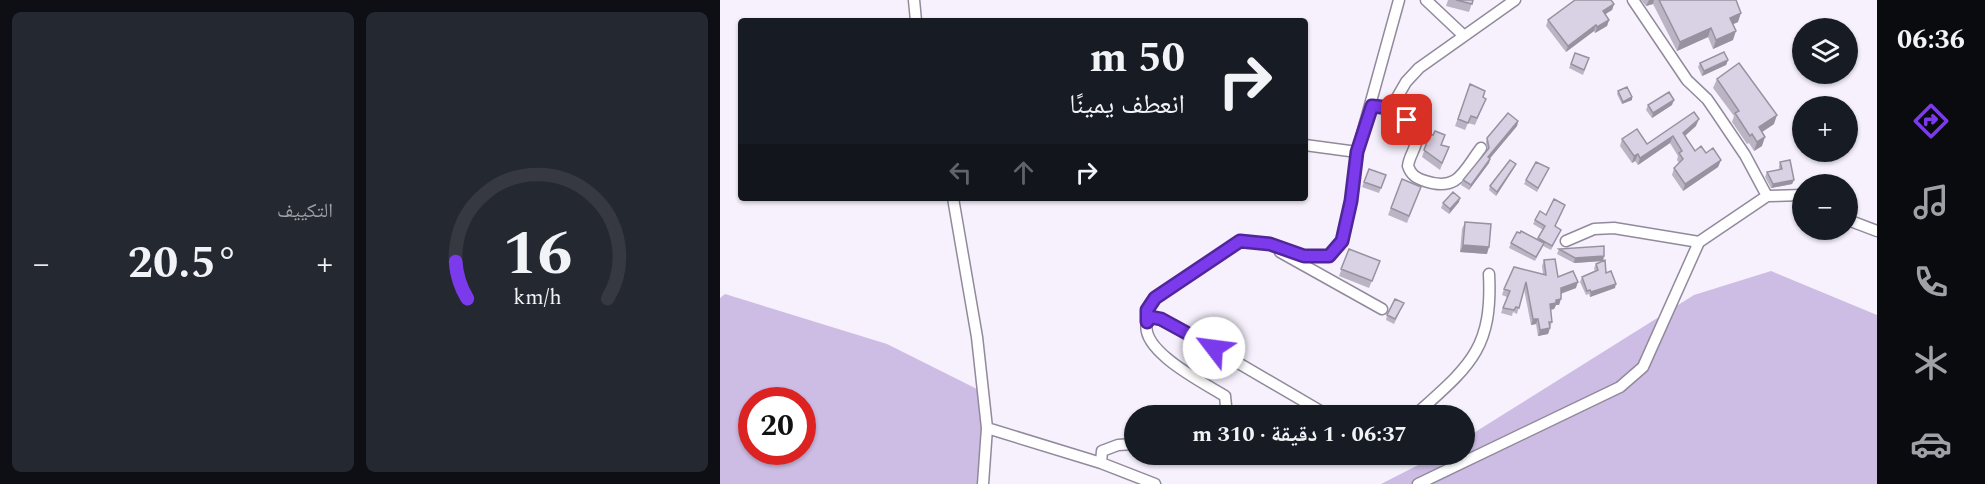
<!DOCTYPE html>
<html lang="ar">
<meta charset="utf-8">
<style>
body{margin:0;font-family:Spectral,"Noto Naskh Arabic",serif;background:#242831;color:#f1f3f6;direction:rtl;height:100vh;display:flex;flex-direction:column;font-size:22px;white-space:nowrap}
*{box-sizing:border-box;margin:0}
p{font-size:20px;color:#9ea1a6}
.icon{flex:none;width:33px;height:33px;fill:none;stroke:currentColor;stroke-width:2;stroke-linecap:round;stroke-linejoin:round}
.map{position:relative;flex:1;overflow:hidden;direction:ltr}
.sheet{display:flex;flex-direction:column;gap:12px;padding:12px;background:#0d0f14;width:720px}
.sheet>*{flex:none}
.banner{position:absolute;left:18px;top:18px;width:570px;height:183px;border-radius:6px;box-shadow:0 2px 4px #0004;direction:rtl;background:#171b24;color:#f1f3f6;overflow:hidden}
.buttons{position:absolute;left:1072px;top:18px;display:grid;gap:12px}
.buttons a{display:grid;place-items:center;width:66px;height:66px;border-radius:50%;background:#171b24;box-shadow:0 2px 4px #0004;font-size:30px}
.speed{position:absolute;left:18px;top:387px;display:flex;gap:12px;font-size:30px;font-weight:700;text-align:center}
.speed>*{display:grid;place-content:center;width:78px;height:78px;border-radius:50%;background:#171b24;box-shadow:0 2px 4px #0004;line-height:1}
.speed .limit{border:9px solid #d22;background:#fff;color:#111}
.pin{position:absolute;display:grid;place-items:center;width:51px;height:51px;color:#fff;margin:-26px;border-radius:12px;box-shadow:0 3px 9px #0006}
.me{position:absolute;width:66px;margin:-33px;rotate:300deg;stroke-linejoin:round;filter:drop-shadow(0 0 4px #0008)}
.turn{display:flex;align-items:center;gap:21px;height:126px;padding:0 24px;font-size:27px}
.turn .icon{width:78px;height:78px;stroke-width:2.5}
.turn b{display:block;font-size:42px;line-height:51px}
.lanes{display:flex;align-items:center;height:57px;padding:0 24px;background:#0003;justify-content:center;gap:30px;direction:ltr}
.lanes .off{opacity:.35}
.big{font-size:45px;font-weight:700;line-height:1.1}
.sheet .tile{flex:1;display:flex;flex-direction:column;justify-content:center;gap:9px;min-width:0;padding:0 21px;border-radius:9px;background:#242831}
.sheet .dial{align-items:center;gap:0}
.dial svg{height:156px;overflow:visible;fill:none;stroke:#363941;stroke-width:7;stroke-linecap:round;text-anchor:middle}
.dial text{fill:#f1f3f6;stroke:none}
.heat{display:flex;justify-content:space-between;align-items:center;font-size:33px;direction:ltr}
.sheet .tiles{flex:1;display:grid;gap:12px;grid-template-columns:repeat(2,1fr)}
.trip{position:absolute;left:404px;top:405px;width:351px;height:60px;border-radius:30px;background:#171b24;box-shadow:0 2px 4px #0004;font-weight:700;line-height:60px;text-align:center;direction:rtl}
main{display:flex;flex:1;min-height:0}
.menu{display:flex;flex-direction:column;width:108px;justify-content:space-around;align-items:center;background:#090b0e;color:#9ea1a6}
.menu .icon{width:42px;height:42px}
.menu .active{color:#7c3aed}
.menu b{font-size:27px;color:#f1f3f6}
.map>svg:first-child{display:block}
.green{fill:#cdbce4;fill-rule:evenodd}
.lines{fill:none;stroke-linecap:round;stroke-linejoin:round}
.minor-casing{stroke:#928a9c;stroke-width:13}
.minor{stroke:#fff;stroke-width:10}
.wall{fill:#bbb4c4}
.shaded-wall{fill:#9892a0}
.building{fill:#d9d1e4;stroke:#9892a0;stroke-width:1.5}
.route-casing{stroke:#51269a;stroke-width:15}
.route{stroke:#7c3aed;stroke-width:10}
</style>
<main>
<nav class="menu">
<b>06:36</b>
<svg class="icon active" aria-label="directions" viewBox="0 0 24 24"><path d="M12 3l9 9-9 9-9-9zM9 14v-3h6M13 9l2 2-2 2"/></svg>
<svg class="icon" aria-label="music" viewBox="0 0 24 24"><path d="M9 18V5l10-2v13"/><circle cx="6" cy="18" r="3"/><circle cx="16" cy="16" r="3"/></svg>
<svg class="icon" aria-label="phone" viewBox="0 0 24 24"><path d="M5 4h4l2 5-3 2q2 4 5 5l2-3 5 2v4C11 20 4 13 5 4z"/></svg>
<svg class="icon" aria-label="climate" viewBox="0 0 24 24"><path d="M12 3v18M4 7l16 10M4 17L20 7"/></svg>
<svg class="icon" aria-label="car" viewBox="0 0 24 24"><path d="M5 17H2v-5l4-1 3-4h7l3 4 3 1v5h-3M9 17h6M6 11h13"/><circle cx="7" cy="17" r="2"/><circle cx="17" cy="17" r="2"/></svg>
</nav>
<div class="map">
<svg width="1157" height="484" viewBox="0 0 1157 484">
<rect width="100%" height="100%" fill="#f6f1fd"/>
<!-- green -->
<path class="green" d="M1051,271L1157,315V484H661L718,455L744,454V439L974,295Z
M5,294L167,344L267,394L268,484H0V298ZM32,400H82V452H32Z"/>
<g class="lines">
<defs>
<path id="minor" d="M194,0L196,21
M706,0L742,34
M913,0L967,80L987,99L996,112L1025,155L1047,196
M652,106C667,108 697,116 697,137C697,147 689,156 688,166C691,175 696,178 705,181C738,192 743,172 761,148
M671,108L686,82L699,68L795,0
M585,145L637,152
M233,198L257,337L267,428L263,484
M1128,220L1157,231
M846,241L874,229L894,228L979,242
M560,252L662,309
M427,322V310L435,298L520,241L550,244L584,256H610L622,241L631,201L637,152L679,0
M507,416L505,396C486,384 415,349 428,320L436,318L455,326L609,416
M694,416C748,367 773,351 769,274
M267,428L381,463L435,484
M381,463L382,451L398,445L414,444
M698,484L900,387L923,367L979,242L1047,196L1083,195"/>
</defs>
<!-- minor casing -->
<use href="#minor" class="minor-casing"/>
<!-- minor -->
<use href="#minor" class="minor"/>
</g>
<!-- wall -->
<path class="wall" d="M728,0H753L749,12L726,6Z
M921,0H1016L1018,22L1013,24V40L993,49L988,37L957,51L933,4L926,6Z
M894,4L892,10L885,14L889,20L887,26L875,33L874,31L846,52L826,26L828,20Z
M855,53L869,58L863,75L849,68Z
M1008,60L1006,65L982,76L978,67L980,63Z
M997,79L1054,124L1042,132V146L1034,151L1029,143L1027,144L1012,122L1014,116L993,88Z
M750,84L763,97L766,99L755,125L748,123L745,130L735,126Z
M898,91L912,100L902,104L897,94Z
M928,105H952L932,118L926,110Z
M798,121L797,126L770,158L769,163L749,190L741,185L743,180L767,150L766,142L767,138Z
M976,126L965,136L975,151L986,153L1001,160L998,167L963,191L952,175L954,168L959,163L957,160L958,156L950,143L918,165L915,161L912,163L900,146L902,139L927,144Z
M710,134L722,145L729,147L720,170L702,157Z
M1060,162L1074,180L1072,184L1051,188L1045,177L1047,172L1059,170V166Z
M794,168L776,196L769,190L770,186Z
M829,168L817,192L804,184L806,180Z
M649,169L661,188L659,193L642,187Z
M682,179L701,187L687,223L668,215Z
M739,202L729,214L721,208L723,203Z
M845,205L835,226L841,230L831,250L823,246L815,261L789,248L791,243L818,240L823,230L813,224L815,220Z
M745,222L767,254L740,252L742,229Z
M629,249L660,261L649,288L619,276Z
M839,249L884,256L883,261L854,263L837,254Z
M824,260L838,277L856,288L841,294L839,305H836L834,309L830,310L832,322L828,334L818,336L816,324L811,325L804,289L797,314L793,312L792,316L781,313L787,297L782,295L784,289L823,274L822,266Z
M876,264L886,273L895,288L870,297L869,294L866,295L860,282L862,277L875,271L874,268Z
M684,303L674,324L666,320L667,315Z"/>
<!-- shaded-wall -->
<path class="shaded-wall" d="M929,0H934L933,4L926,6Z
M894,4L892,10L881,17L883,11Z
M1021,13L1018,22L1007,27L1010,18Z
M889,20L887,26L875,33L877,27Z
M876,25L874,31L846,52L848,46Z
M991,28L988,37L957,51L960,42Z
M1016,31L1013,40L993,49L996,40Z
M1008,60L1006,65L982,76L984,71Z
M912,97V100L902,104L903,102Z
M954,100L952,105L932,118L933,113Z
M1057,115L1054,124L1036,136L1039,127Z
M979,119L976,126L960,140L963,133Z
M798,121L797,126L767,162L768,157Z
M953,136L950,143L918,165L920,158Z
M1045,137L1042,146L1034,151L1037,142Z
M918,154L915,161L912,163L914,156Z
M770,159L769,163L749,190L751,185Z
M1001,160L998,167L963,191L965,184Z
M796,164L794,168L776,196L777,192Z
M1074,180L1072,184L1051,188L1053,184Z
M740,198L739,202L729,214L730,209Z
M743,245L769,247L767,254L740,252Z
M884,256L883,261L854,263L855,258Z
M858,282L856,288L839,294L841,288Z
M896,284L895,288L870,297L871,292Z
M841,299L839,305H836L834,309L828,310L830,304L836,300Z
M813,319H818L816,324L811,325Z
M830,328L828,334L818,336L820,330Z"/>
<!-- building -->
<path class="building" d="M736,0H753L752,4Z
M855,0H891L894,4L883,11L889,20L877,27L876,25L848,46L828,20Z
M939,0H1016L1021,13L1010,18L1016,31L996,40L991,28L960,42Z
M1004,52L1008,60L984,71L980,63Z
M855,53L869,58L864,70L851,64Z
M1019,63L1057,115L1039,127L1045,137L1037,142L1032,134L1030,136L1015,113L1019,111L997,79Z
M750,84L765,91L763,97L766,99L757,118L751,116L748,123L738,119Z
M907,87L912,97L903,102L898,91Z
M949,92L954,100L933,113L928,105Z
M974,112L979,119L963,133L975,151L981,146L986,153L993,148L1001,160L965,184L954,168L963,159L959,153L962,151L953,136L920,158L918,154L914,156L902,139L917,129L927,144Z
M788,113L798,121L768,157L770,159L751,185L743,180L769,148L767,138Z
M715,131L725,135L721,145L729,147L722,163L704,150L710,134L713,135Z
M790,160L796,164L777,192L770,186Z
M1070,160L1074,180L1053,184L1047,172L1062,169L1060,162Z
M816,162L829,168L818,188L806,180Z
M649,169L666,175L661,188L644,182Z
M682,179L701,187L689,216L671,208Z
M733,192L740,198L730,209L723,203Z
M834,199L845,205L835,226L841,230L832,246L818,238L825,226L815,220L820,211L826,215Z
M745,222L771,224L769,247L743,245Z
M801,231L824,243L816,257L791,243L797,232L800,233Z
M884,246V256L855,258L839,249Z
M629,249L660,261L652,281L621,269Z
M835,259L838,277L853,271L858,282L841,288V299L836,300V303L830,304L832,322H829L830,328L820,330L818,319H813L806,282L799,308L796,307L794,310L783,308L790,291L784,289L794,267L826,275L824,260Z
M885,260L886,273L891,271L896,284L871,292L870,290L867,291L862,277L878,270L876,264Z
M675,299L684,303L675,319L667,315Z"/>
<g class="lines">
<defs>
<path id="route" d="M494,348L441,319L431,317L427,322V310L435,298L520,241L550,244L584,256H609L622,241L631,201L637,152L652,106L671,108L687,120"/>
</defs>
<!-- route casing -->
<use href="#route" class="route-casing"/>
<!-- route -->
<use href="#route" class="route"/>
</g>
</svg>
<div class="buttons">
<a><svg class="icon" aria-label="layers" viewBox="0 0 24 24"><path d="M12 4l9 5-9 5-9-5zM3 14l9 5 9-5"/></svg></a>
<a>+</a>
<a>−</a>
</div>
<div class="speed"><div class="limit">20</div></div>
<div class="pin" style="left:687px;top:120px;background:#d93025"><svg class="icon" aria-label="arrive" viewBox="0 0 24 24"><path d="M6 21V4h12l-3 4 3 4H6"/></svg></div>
<svg class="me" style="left:494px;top:348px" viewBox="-20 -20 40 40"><circle r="19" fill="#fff"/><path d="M0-13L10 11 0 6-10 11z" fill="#7c3aed"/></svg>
<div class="trip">06:37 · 1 دقيقة · 310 m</div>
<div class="banner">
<div class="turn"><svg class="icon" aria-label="right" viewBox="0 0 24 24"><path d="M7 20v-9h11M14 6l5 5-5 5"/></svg><div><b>50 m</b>انعطف يمينًا</div></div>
<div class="lanes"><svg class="icon off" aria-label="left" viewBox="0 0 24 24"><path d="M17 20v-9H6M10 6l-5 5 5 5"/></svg><svg class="icon off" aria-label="ahead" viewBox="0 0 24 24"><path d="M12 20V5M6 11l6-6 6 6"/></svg><svg class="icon" aria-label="right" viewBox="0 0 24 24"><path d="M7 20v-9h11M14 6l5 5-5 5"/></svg></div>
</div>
</div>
<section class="sheet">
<div class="tiles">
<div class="tile dial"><svg viewBox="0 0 100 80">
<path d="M14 69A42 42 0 1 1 86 69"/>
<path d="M14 69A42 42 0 0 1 8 50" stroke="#7c3aed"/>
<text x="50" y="56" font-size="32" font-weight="700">16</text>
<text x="50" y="72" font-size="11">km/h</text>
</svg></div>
<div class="tile"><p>التكييف</p>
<div class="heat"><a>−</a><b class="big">20.5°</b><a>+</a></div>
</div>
</div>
</section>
</main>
